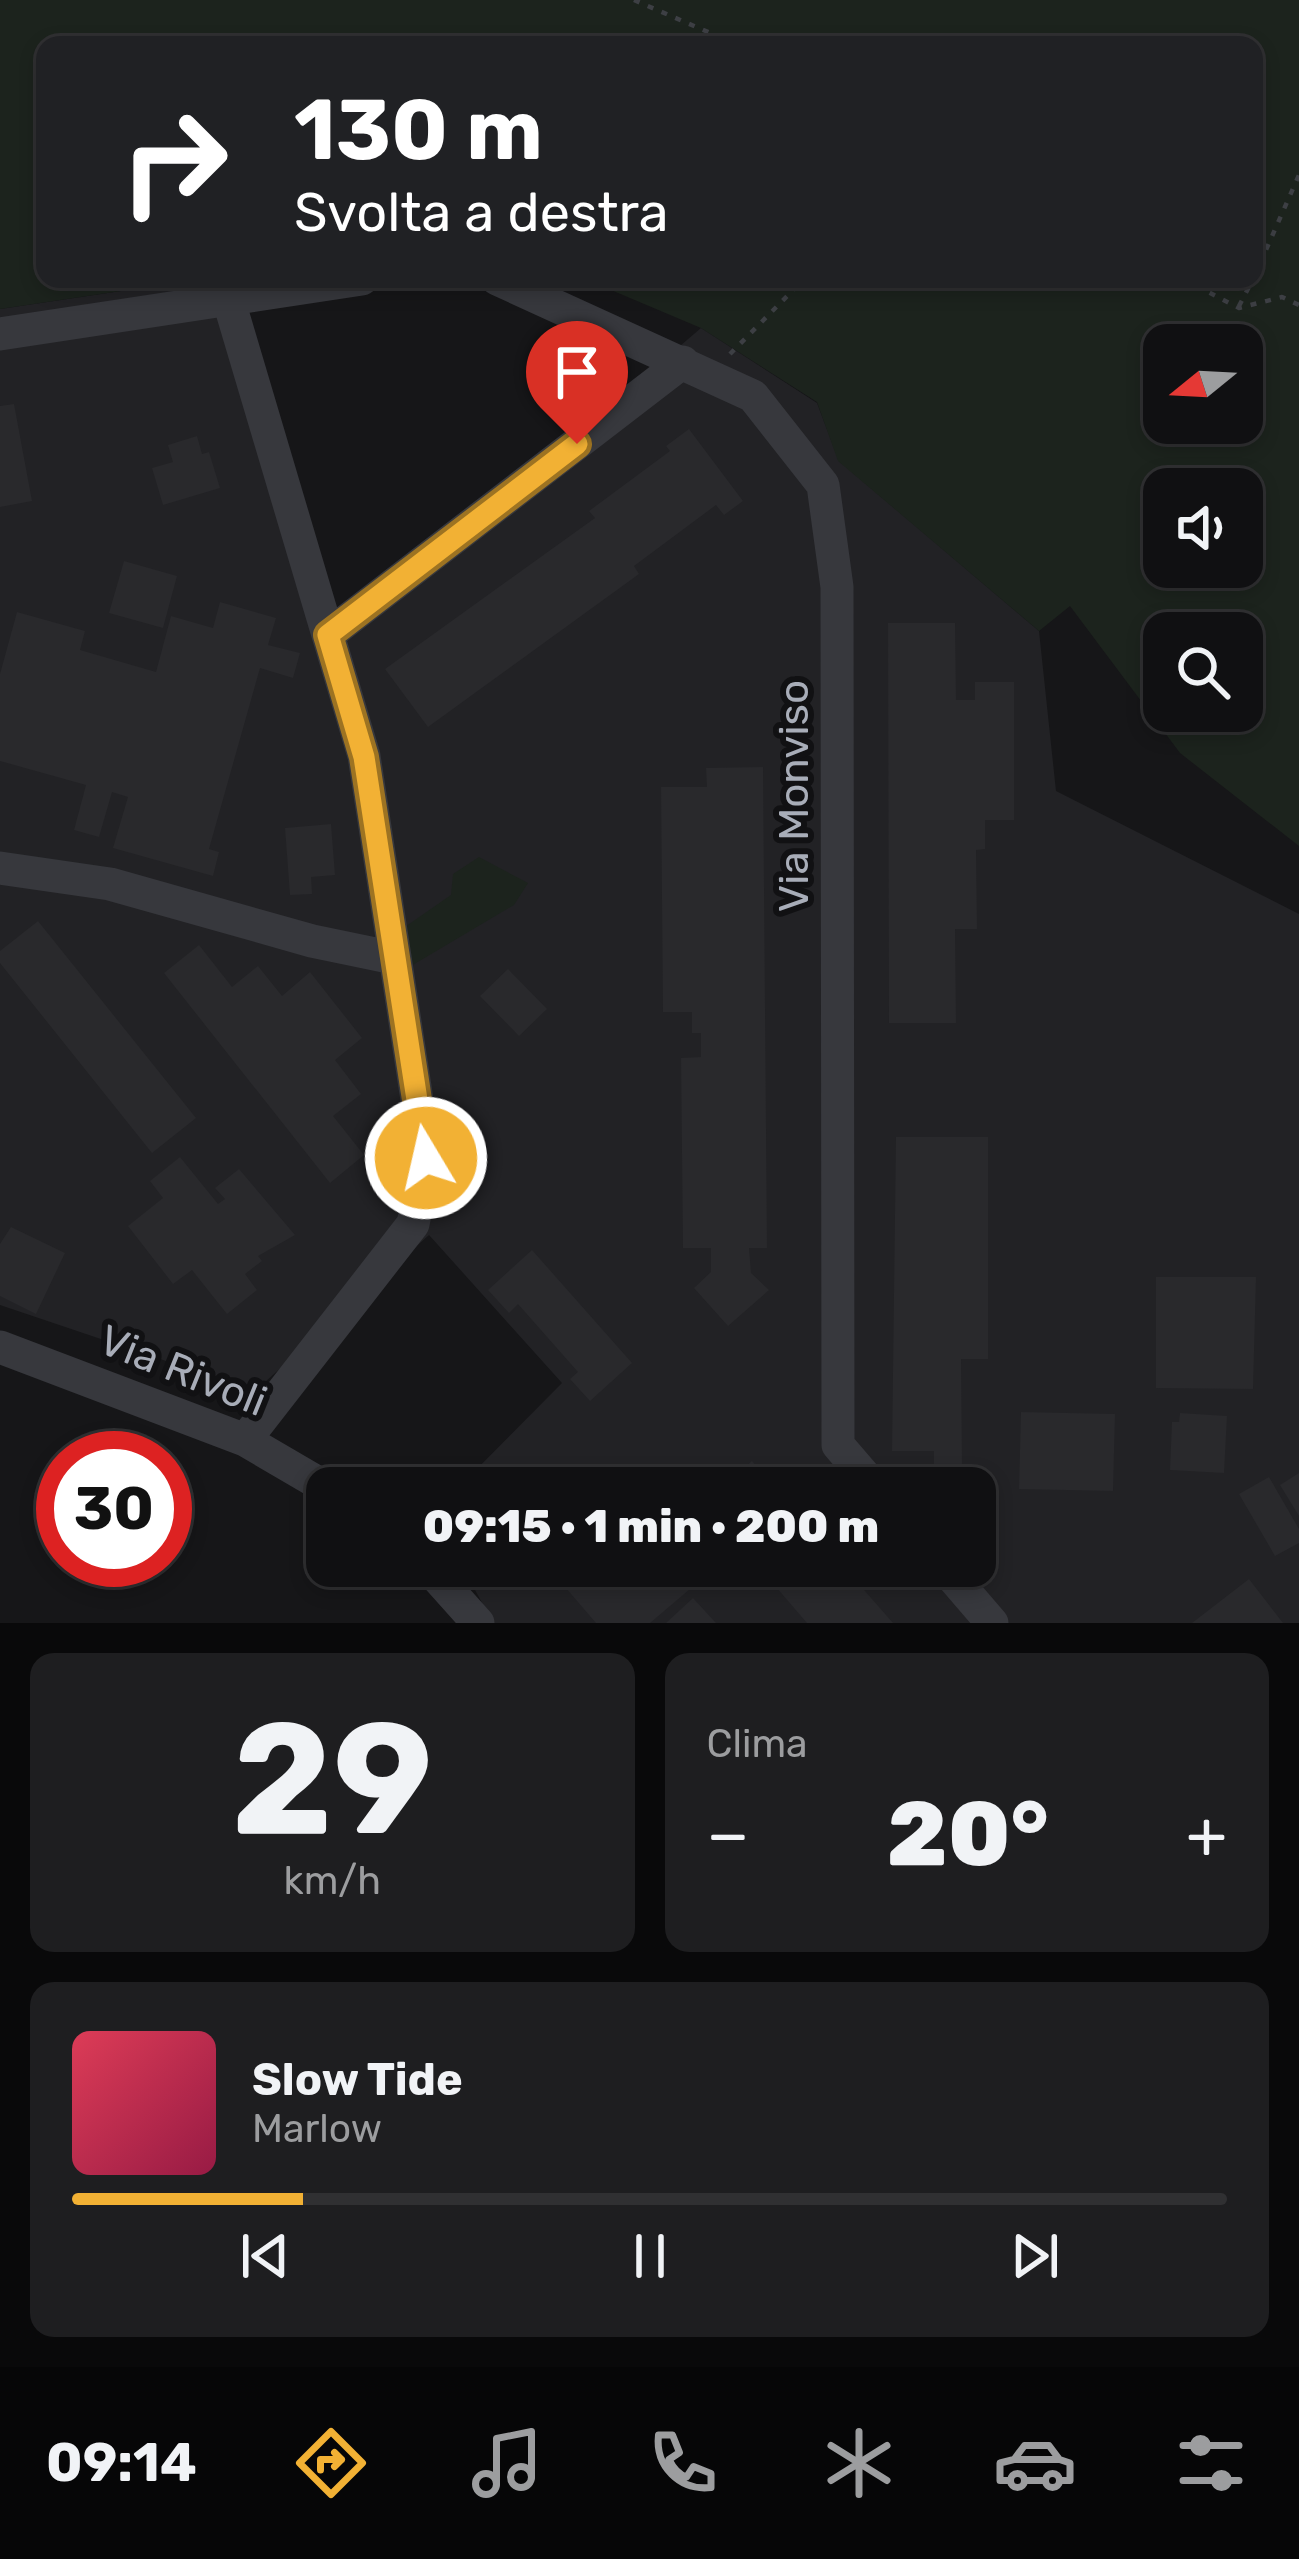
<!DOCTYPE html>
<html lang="it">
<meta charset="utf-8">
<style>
body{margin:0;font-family:Rubik,sans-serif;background:#1e1e20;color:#f1f3f6;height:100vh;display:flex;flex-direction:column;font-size:45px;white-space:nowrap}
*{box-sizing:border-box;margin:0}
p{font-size:39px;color:#9c9d9f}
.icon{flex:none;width:66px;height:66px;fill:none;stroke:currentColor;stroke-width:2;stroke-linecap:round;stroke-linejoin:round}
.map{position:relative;height:1623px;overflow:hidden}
.details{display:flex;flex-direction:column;gap:30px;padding:30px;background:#09090a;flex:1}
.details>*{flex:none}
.guide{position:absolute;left:36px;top:36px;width:1227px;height:252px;border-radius:24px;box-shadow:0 6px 18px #0003,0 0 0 3px #303032;background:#202124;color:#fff;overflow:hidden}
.needle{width:78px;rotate:252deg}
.buttons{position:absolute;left:1143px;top:324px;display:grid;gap:24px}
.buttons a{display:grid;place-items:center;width:120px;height:120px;border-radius:24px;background:#101012;box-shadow:0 6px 18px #0003,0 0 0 3px #303032;font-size:60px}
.speed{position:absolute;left:36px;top:1431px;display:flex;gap:24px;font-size:60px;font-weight:700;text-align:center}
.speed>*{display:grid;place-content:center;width:156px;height:156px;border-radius:50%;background:#101012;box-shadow:0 6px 18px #0003,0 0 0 3px #303032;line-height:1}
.speed .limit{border:18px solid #d22;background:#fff;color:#111}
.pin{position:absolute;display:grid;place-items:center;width:102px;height:102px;color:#fff;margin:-123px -51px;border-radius:50% 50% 50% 0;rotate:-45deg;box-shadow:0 0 12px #0007}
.pin .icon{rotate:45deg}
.me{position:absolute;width:132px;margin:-66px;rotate:351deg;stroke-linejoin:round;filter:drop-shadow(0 0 9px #0008)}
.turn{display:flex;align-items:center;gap:42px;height:252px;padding:0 60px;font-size:54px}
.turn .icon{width:156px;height:156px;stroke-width:2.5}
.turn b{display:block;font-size:84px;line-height:102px}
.big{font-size:90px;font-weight:800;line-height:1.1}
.details .tile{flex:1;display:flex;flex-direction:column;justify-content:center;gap:18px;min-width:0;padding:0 42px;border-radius:24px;background:#1e1e20}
.details .dial{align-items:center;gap:0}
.dial b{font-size:156px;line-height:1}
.song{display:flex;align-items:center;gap:36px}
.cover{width:144px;height:144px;border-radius:18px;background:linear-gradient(135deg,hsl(350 70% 55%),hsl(340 70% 35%))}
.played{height:12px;border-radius:6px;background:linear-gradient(90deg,#f2b134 20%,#303032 20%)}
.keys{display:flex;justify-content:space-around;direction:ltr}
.heat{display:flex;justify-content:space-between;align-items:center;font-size:66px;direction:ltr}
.details .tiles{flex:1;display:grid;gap:30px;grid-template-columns:1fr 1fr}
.tile:last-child{grid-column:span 2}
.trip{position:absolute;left:306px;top:1467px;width:690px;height:120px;border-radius:24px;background:#101012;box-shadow:0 6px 18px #0003,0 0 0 3px #303032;font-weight:800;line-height:120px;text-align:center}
.tabs{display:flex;height:192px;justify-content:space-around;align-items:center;background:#060607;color:#9c9d9f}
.tabs .icon{width:84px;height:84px}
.tabs .selected{color:#f2b134}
.tabs b{font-size:54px;color:#f1f3f6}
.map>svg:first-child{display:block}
.built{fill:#222225}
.green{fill:#1c231d;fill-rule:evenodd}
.building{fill:#29292c}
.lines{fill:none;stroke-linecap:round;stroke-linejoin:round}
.path{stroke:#3d3f44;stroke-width:4.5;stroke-dasharray:6 9;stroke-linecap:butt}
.minor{stroke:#37383d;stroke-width:33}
.route-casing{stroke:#9d7322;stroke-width:30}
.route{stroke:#f2b134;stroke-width:21}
.labels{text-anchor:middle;stroke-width:12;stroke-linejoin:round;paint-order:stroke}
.street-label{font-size:42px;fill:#a8adb8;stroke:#111113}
</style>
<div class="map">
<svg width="1299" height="1623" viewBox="0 0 1299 1623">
<rect width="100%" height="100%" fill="#161618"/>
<!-- built -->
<path class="built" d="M201,279H223L324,651L701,328L817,403L839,461L1039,631L1056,791L1299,914V1623H493L462,1566H975V1488H458L562,1383L429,1235L255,1391L0,1305V309Z"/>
<!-- green -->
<path class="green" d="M0,0H1299V846L1180,753L1070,606L1039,631L838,461L817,402L701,328L585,279H1254V45H45V279H201L0,309ZM1164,345H1242V423H1164ZM1164,489H1242V567H1164ZM1164,633H1242V711H1164Z
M479,857L528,883L514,905L411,966L402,929L451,895L453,874Z"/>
<!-- building -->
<path class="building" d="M14,404L32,501L0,507V406Z
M689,429L743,501L724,515L716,505L634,566L639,574L428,727L385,669L595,518L589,511L670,451L666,446Z
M197,436L202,454L209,452L220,488L163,505L152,468L173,462L168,445Z
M124,561L177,576L163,628L109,613Z
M220,602L276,618L268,645L300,653L293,678L260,668L209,849L219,852L213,876L113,848L128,797L112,792L99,837L74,830L86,785L0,761V674L17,612L85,631L80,650L156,672L171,616L213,628Z
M888,623H955L956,700H975V682H1014V820H985V849L976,850L977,929H955L956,1023H889Z
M763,767L767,1248H749L751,1273L769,1290L728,1326L694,1288L711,1272V1248H683L681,1058L701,1057V1033H692V1012H663L661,787H707L706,768Z
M331,824L335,875L311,877L312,894L290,895L285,828Z
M38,921L196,1118L152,1153L0,963V951Z
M199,945L232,987L258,966L282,996L310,972L362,1038L335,1060L361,1094L333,1116L364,1155L330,1183L164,973Z
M508,969L547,1009L519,1036L480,996Z
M896,1137H988V1359H961L962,1464H934V1451H892Z
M180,1157L218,1204L225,1199L215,1188L239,1169L295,1235L258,1256L262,1261L245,1274L257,1290L227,1314L192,1270L173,1284L128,1226L163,1198L150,1181Z
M11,1227L65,1253L36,1314L0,1296V1244Z
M532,1250L632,1363L590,1401L570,1379L578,1372L518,1304L509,1313L488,1290Z
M1156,1277H1256L1253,1389L1156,1388Z
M1021,1412L1115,1414L1113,1491L1019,1489Z
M1180,1413L1227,1416L1224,1473L1170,1470L1172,1422H1179Z
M752,1461L775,1488H722Z
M539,1467L556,1488H515Z
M1299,1473V1516L1280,1485Z
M1269,1477L1299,1529V1543L1275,1556L1239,1494Z
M547,1566H670L690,1589L650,1623H596Z
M758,1566H843L893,1623H807Z
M1249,1579L1283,1623H1192Z
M693,1598L716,1623H666Z"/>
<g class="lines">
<!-- path -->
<path class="path" d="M634,0L738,45
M1254,277L1299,175
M1183,279L1239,308L1282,297L1299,305
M1239,306L1253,279
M730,354L804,279"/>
<!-- minor -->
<path class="minor" d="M497,279L753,396L823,485L837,587L838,1445L875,1488
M228,298L364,756L426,1158L413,1224L245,1440
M0,334L362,279
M328,635L683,362
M0,868L110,884L312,941L394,958
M0,1347L245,1440L327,1488
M427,1566L478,1623
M943,1566L992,1623"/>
</g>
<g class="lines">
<defs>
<path id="route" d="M426,1158L364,757L328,635L577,444"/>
</defs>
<!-- route casing -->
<use href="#route" class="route-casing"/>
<!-- route -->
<use href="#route" class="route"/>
</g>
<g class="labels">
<!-- street labels -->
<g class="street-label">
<text transform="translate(793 796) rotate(-90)" y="15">Via Monviso</text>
<text transform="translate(183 1370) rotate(22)" y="15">Via Rivoli</text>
</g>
</g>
</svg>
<div class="buttons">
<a><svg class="needle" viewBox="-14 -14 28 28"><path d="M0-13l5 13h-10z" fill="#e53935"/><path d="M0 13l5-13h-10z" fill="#9c9d9f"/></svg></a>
<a><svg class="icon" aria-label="sound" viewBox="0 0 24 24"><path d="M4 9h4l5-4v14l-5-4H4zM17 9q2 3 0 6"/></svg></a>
<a><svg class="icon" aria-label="search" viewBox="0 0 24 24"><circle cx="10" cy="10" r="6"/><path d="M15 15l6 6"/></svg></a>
</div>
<div class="speed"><div class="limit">30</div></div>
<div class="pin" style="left:577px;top:444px;background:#d93025"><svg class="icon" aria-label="arrive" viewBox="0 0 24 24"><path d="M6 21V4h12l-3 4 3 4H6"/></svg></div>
<svg class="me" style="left:426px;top:1158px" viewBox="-20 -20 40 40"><circle r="17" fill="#f2b134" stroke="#fff" stroke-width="3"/><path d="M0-11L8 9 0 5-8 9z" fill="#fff"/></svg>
<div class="trip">09:15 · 1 min · 200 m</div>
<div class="guide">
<div class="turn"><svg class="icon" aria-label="right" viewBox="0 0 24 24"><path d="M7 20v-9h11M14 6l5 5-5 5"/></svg><div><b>130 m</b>Svolta a destra</div></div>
</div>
</div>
<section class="details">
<div class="tiles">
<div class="tile dial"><b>29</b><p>km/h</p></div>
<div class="tile"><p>Clima</p>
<div class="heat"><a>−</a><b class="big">20°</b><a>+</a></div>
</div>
<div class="tile">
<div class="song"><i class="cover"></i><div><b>Slow Tide</b><p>Marlow</p></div></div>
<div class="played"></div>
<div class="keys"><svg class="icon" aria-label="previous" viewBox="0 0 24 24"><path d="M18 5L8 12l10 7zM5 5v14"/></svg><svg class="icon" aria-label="pause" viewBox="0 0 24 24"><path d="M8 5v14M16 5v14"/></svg><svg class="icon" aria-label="next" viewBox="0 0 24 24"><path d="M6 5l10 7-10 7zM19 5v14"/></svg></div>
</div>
</div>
</section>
<nav class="tabs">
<b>09:14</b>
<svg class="icon selected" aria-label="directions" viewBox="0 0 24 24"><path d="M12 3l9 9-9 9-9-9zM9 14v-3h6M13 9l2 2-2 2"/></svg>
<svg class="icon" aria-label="music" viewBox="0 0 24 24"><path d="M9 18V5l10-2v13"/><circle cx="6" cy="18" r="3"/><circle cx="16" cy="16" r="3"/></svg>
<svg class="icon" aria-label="phone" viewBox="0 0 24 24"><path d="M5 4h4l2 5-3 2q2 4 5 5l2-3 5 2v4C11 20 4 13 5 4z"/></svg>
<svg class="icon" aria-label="climate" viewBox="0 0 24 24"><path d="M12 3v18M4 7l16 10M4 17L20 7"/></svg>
<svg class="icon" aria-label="car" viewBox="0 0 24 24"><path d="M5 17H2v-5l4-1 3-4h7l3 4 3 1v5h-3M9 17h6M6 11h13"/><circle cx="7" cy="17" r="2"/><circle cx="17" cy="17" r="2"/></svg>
<svg class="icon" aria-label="filters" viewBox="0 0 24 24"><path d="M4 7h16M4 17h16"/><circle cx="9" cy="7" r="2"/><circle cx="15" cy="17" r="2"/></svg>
</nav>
